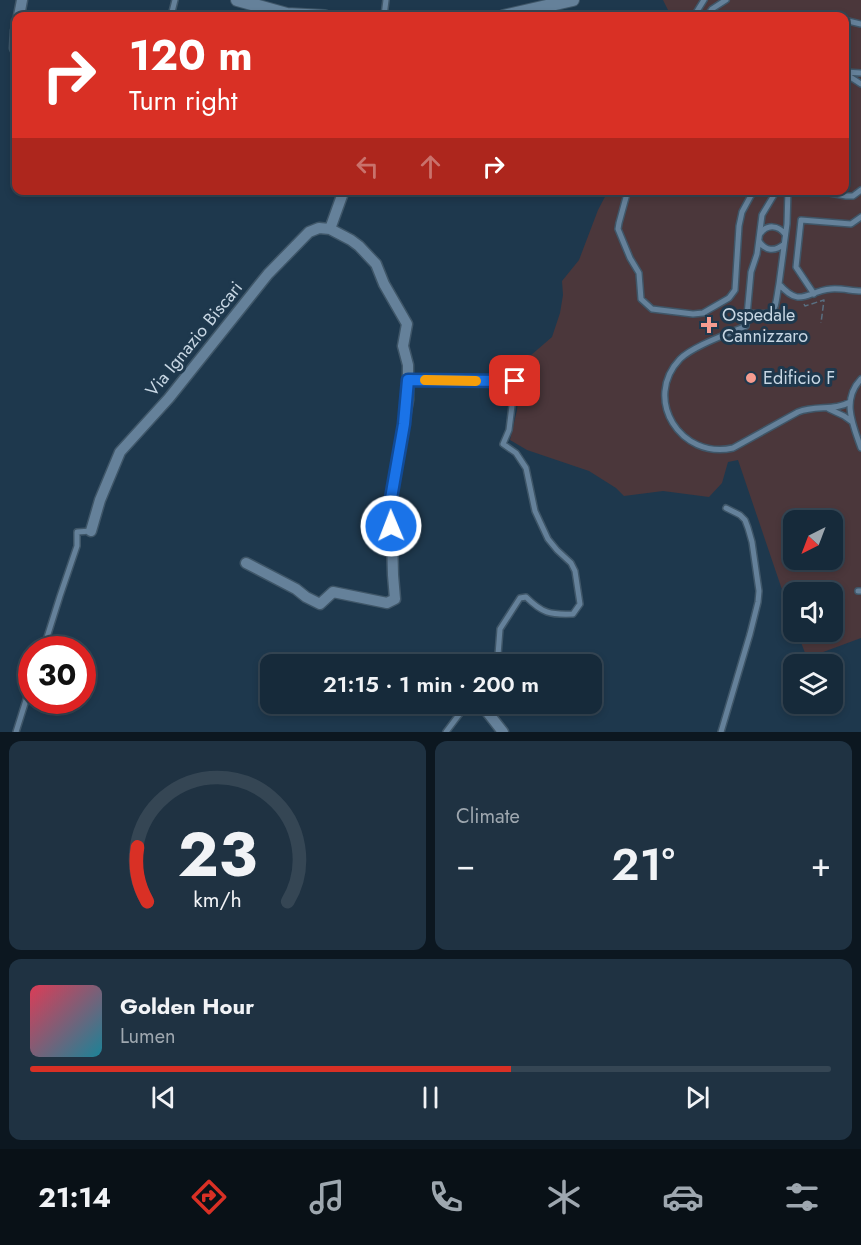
<!DOCTYPE html>
<meta charset="utf-8">
<style>
body{margin:0;font-family:Jost,sans-serif;background:#1f3242;color:#f1f3f6;height:100vh;display:flex;flex-direction:column;font-size:22px;white-space:nowrap}
*{box-sizing:border-box;margin:0}
p{font-size:20px;color:#9ea7af}
.icon{flex:none;width:33px;height:33px;fill:none;stroke:currentColor;stroke-width:2;stroke-linecap:round;stroke-linejoin:round}
.map{position:relative;height:732px;overflow:hidden}
.panel{display:flex;flex-direction:column;gap:9px;padding:9px;background:#0c1720;flex:1}
.panel>*{flex:none}
.banner{position:absolute;left:12px;top:12px;width:837px;height:183px;border-radius:12px;box-shadow:0 3px 9px #0003,0 0 0 2px #354654;background:#d93025;color:#fff;overflow:hidden}
.needle{width:39px;rotate:222deg}
.fabs{position:absolute;left:783px;top:510px;display:grid;gap:12px}
.fabs a{display:grid;place-items:center;width:60px;height:60px;border-radius:12px;background:#162a3a;box-shadow:0 3px 9px #0003,0 0 0 2px #354654;font-size:30px}
.speed{position:absolute;left:18px;top:636px;display:flex;gap:12px;font-size:30px;font-weight:700;text-align:center}
.speed>*{display:grid;place-content:center;width:78px;height:78px;border-radius:50%;background:#162a3a;box-shadow:0 3px 9px #0003,0 0 0 2px #354654;line-height:1}
.speed .limit{border:9px solid #d22;background:#fff;color:#111}
.pin{position:absolute;display:grid;place-items:center;width:51px;height:51px;color:#fff;margin:-26px;border-radius:12px;box-shadow:0 3px 9px #0006}
.me{position:absolute;width:66px;margin:-33px;rotate:359deg;stroke-linejoin:round;filter:drop-shadow(0 0 4px #0008)}
.turn{display:flex;align-items:center;gap:21px;height:126px;padding:0 18px;font-size:27px}
.turn .icon{width:78px;height:78px;stroke-width:2.5}
.turn b{display:block;font-size:42px;line-height:51px}
.lanes{display:flex;align-items:center;height:57px;padding:0 18px;background:#0003;justify-content:center;gap:30px;direction:ltr}
.lanes .off{opacity:.35}
.big{font-size:45px;font-weight:600;line-height:1.1}
.panel .tile{flex:1;display:flex;flex-direction:column;justify-content:center;gap:9px;min-width:0;padding:0 21px;border-radius:12px;background:#1f3242}
.panel .dial{align-items:center;gap:0}
.dial svg{height:156px;overflow:visible;fill:none;stroke:#354654;stroke-width:7;stroke-linecap:round;text-anchor:middle}
.dial text{fill:#f1f3f6;stroke:none}
.song{display:flex;align-items:center;gap:18px}
.cover{width:72px;height:72px;border-radius:9px;background:linear-gradient(135deg,hsl(350 70% 55%),hsl(190 70% 35%))}
.played{height:6px;border-radius:3px;background:linear-gradient(90deg,#d93025 60%,#354654 60%)}
.keys{display:flex;justify-content:space-around;direction:ltr}
.heat{display:flex;justify-content:space-between;align-items:center;font-size:33px;direction:ltr}
.panel .tiles{flex:1;display:grid;gap:9px;grid-template-columns:1fr 1fr}
.tile:last-child{grid-column:span 2}
.trip{position:absolute;left:260px;top:654px;width:342px;height:60px;border-radius:12px;background:#162a3a;box-shadow:0 3px 9px #0003,0 0 0 2px #354654;font-weight:600;line-height:60px;text-align:center}
.tabs{display:flex;height:96px;justify-content:space-around;align-items:center;background:#091117;color:#9ea7af}
.tabs .icon{width:42px;height:42px}
.tabs .on{color:#d93025}
.tabs b{font-size:27px;color:#f1f3f6}
.map>svg:first-child{display:block}
.medical{fill:#4b373b;fill-rule:evenodd}
.lines{fill:none;stroke-linecap:round;stroke-linejoin:round}
.service-casing{stroke:#3f5668;stroke-width:8}
.minor-casing{stroke:#3f5668;stroke-width:13}
.tertiary-casing{stroke:#3f5668;stroke-width:14}
.path{stroke:#596f81;stroke-width:1.5;stroke-dasharray:6 3;stroke-linecap:butt}
.service{stroke:#65819a;stroke-width:5}
.minor{stroke:#65819a;stroke-width:10}
.tertiary{stroke:#65819a;stroke-width:12}
.route-casing{stroke:#114b97;stroke-width:15}
.route{stroke:#1a73e8;stroke-width:10}
.slow{stroke:#f59e0b;stroke-width:10}
.poi-dot{fill:#f59c90;stroke:#1e384d;stroke-width:2}
.labels{text-anchor:middle;stroke-width:6;stroke-linejoin:round;paint-order:stroke}
.poi-label{font-size:18px;fill:#c7d6e3;stroke:#1e384d;text-anchor:start}
.street-label{font-size:18px;fill:#c7d6e3;stroke:#1e384d}
</style>
<div class="map">
<svg width="861" height="732" viewBox="0 0 861 732">
<rect width="100%" height="100%" fill="#1e384d"/>
<!-- medical -->
<path class="medical" d="M663,0H861V638L807,658L797,632H832V592H794L793,622L738,460L728,462L722,483L709,497L663,491L624,496L616,488L589,471L527,450L510,440L517,410L521,377L514,374L523,362L552,337L560,313L563,295L562,281L579,260L598,210L608,191L844,190V16H671ZM794,520H832V560H794Z"/>
<g class="lines">
<defs>
<path id="service" d="M171,16L175,0
M384,16L386,0
M694,16L704,0
M707,16L712,9L726,0
M844,20L861,24
M845,72L861,73
M844,73L861,84
M628,190L619,223L618,229L630,258L639,273L641,299L652,309L693,314L703,313L729,298L735,290L739,226L742,212L754,190
M777,190L762,215L757,254L751,272L746,326C728,334 693,346 680,359C642,399 681,460 733,448L798,412C816,405 835,411 850,402
M788,190L787,224L779,284C801,309 806,291 831,289C841,288 852,291 861,291
M813,190L846,196H853L861,190
M760,234C767,224 778,225 785,234
M759,241C765,251 775,252 784,244
M814,294L796,267L801,220L851,224L861,217
M748,313C779,316 774,311 779,284
M861,379C841,400 853,425 861,448
M408,380L515,381L509,430L503,444L516,453L526,468L535,511L548,539L557,550L571,563L575,571L580,604L573,614C550,615 542,613 526,597L520,598L500,629L498,655L493,664
M829,409L844,416L851,421
M858,591H861
M43,650L60,596L77,546V532L91,531
M16,732L32,681
M446,732L467,704
M721,732L750,634L758,602L759,591L752,542L748,528L745,520L740,515L726,508"/>
<path id="minor" d="M19,16L22,0
M16,30L15,48L16,50
M91,531L100,500L120,452L169,398L268,274L309,232L319,228L330,229L344,190
M246,563L296,589L306,597L320,604L333,592L387,603L395,599L393,575L392,538L390,504L408,400V365L403,346L407,324L384,284L376,264L359,246L351,240L330,229
M481,704L503,732"/>
<path id="tertiary" d="M237,0L287,14L325,16
M503,16L573,0"/>
</defs>
<!-- service casing -->
<use href="#service" class="service-casing"/>
<!-- minor casing -->
<use href="#minor" class="minor-casing"/>
<!-- tertiary casing -->
<use href="#tertiary" class="tertiary-casing"/>
<!-- path -->
<path class="path" d="M804,304L805,306L824,300L821,323"/>
<!-- service -->
<use href="#service" class="service"/>
<!-- minor -->
<use href="#minor" class="minor"/>
<!-- tertiary -->
<use href="#tertiary" class="tertiary"/>
</g>
<g class="lines">
<defs>
<path id="route" d="M391,526L390,504L404,424L408,380L515,381"/>
</defs>
<!-- route casing -->
<use href="#route" class="route-casing"/>
<!-- route -->
<use href="#route" class="route"/>
<!-- slow -->
<path class="slow" d="M425,380L476,381"/>
</g>
<!-- markers -->
<g class="poi-dot">
<path d="M706 316h6v6h6v6h-6v6h-6v-6h-6v-6h6z"/>
<circle cx="751" cy="378" r="6"/>
</g>
<g class="labels">
<!-- poi labels -->
<g class="poi-label">
<text x="722" y="321">Ospedale<tspan x="722" dy="21">Cannizzaro</tspan></text>
<text x="763" y="384">Edificio F</text>
</g>
<!-- street labels -->
<g class="street-label">
<text transform="translate(194 339) rotate(-51)" y="6">Via Ignazio Biscari</text>
</g>
</g>
</svg>
<div class="fabs">
<a><svg class="needle" viewBox="-14 -14 28 28"><path d="M0-13l5 13h-10z" fill="#e53935"/><path d="M0 13l5-13h-10z" fill="#9ea7af"/></svg></a>
<a><svg class="icon" aria-label="sound" viewBox="0 0 24 24"><path d="M4 9h4l5-4v14l-5-4H4zM17 9q2 3 0 6"/></svg></a>
<a><svg class="icon" aria-label="layers" viewBox="0 0 24 24"><path d="M12 4l9 5-9 5-9-5zM3 14l9 5 9-5"/></svg></a>
</div>
<div class="speed"><div class="limit">30</div></div>
<div class="pin" style="left:515px;top:381px;background:#d93025"><svg class="icon" aria-label="arrive" viewBox="0 0 24 24"><path d="M6 21V4h12l-3 4 3 4H6"/></svg></div>
<svg class="me" style="left:391px;top:526px" viewBox="-20 -20 40 40"><circle r="17" fill="#1a73e8" stroke="#fff" stroke-width="3"/><path d="M0-11L8 9 0 5-8 9z" fill="#fff"/></svg>
<div class="trip">21:15 · 1 min · 200 m</div>
<div class="banner">
<div class="turn"><svg class="icon" aria-label="right" viewBox="0 0 24 24"><path d="M7 20v-9h11M14 6l5 5-5 5"/></svg><div><b>120 m</b>Turn right</div></div>
<div class="lanes"><svg class="icon off" aria-label="left" viewBox="0 0 24 24"><path d="M17 20v-9H6M10 6l-5 5 5 5"/></svg><svg class="icon off" aria-label="ahead" viewBox="0 0 24 24"><path d="M12 20V5M6 11l6-6 6 6"/></svg><svg class="icon" aria-label="right" viewBox="0 0 24 24"><path d="M7 20v-9h11M14 6l5 5-5 5"/></svg></div>
</div>
</div>
<section class="panel">
<div class="tiles">
<div class="tile dial"><svg viewBox="0 0 100 80">
<path d="M14 69A42 42 0 1 1 86 69"/>
<path d="M14 69A42 42 0 0 1 9 41" stroke="#d93025"/>
<text x="50" y="56" font-size="32" font-weight="700">23</text>
<text x="50" y="72" font-size="11">km/h</text>
</svg></div>
<div class="tile"><p>Climate</p>
<div class="heat"><a>−</a><b class="big">21°</b><a>+</a></div>
</div>
<div class="tile">
<div class="song"><i class="cover"></i><div><b>Golden Hour</b><p>Lumen</p></div></div>
<div class="played"></div>
<div class="keys"><svg class="icon" aria-label="previous" viewBox="0 0 24 24"><path d="M18 5L8 12l10 7zM5 5v14"/></svg><svg class="icon" aria-label="pause" viewBox="0 0 24 24"><path d="M8 5v14M16 5v14"/></svg><svg class="icon" aria-label="next" viewBox="0 0 24 24"><path d="M6 5l10 7-10 7zM19 5v14"/></svg></div>
</div>
</div>
</section>
<nav class="tabs">
<b>21:14</b>
<svg class="icon on" aria-label="directions" viewBox="0 0 24 24"><path d="M12 3l9 9-9 9-9-9zM9 14v-3h6M13 9l2 2-2 2"/></svg>
<svg class="icon" aria-label="music" viewBox="0 0 24 24"><path d="M9 18V5l10-2v13"/><circle cx="6" cy="18" r="3"/><circle cx="16" cy="16" r="3"/></svg>
<svg class="icon" aria-label="phone" viewBox="0 0 24 24"><path d="M5 4h4l2 5-3 2q2 4 5 5l2-3 5 2v4C11 20 4 13 5 4z"/></svg>
<svg class="icon" aria-label="climate" viewBox="0 0 24 24"><path d="M12 3v18M4 7l16 10M4 17L20 7"/></svg>
<svg class="icon" aria-label="car" viewBox="0 0 24 24"><path d="M5 17H2v-5l4-1 3-4h7l3 4 3 1v5h-3M9 17h6M6 11h13"/><circle cx="7" cy="17" r="2"/><circle cx="17" cy="17" r="2"/></svg>
<svg class="icon" aria-label="filters" viewBox="0 0 24 24"><path d="M4 7h16M4 17h16"/><circle cx="9" cy="7" r="2"/><circle cx="15" cy="17" r="2"/></svg>
</nav>
